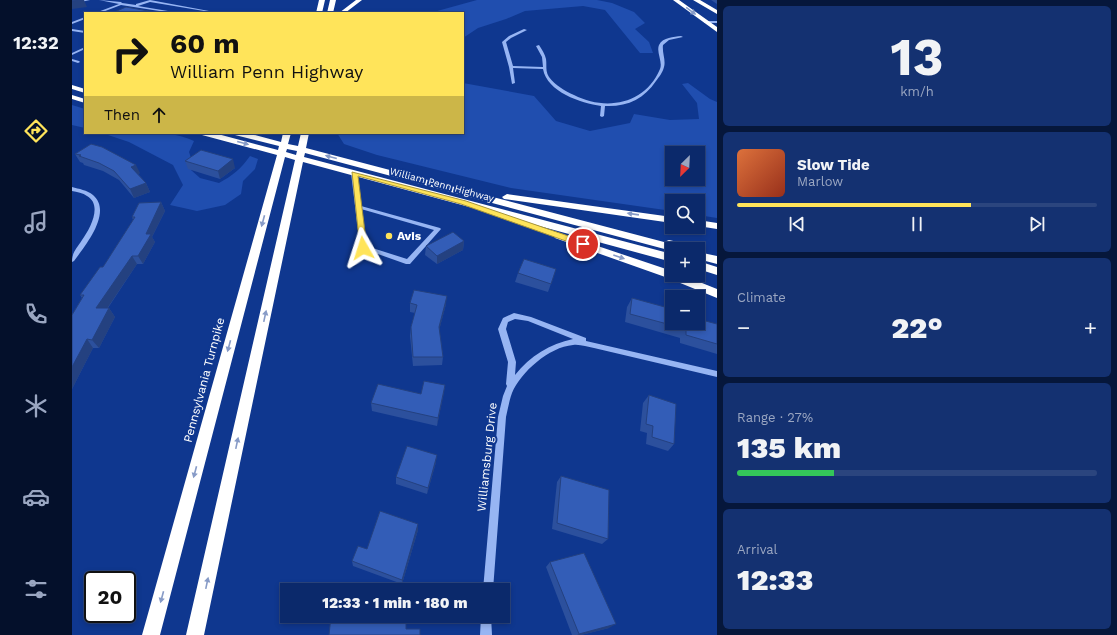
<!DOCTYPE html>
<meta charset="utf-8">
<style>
body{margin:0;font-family:"Work Sans",sans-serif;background:#143171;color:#f1f3f6;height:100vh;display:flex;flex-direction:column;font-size:15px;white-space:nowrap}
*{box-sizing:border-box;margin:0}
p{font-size:13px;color:#9aa6c1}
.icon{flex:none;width:22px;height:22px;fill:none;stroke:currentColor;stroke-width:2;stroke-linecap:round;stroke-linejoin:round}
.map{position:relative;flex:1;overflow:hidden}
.sheet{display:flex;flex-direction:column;gap:6px;padding:6px;background:#06173b;width:400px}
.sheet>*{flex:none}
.banner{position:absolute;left:12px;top:12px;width:380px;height:122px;border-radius:0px;box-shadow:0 2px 6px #0003,0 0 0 1px #2b457e;background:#ffe45a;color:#111;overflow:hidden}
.needle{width:26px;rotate:204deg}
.tools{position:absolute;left:593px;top:146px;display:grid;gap:8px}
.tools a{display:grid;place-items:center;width:40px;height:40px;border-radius:0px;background:#0b296b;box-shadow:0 2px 6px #0003,0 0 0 1px #2b457e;font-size:20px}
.speed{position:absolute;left:12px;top:571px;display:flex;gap:8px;font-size:20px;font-weight:700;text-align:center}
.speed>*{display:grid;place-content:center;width:52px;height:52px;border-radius:50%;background:#0b296b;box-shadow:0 2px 6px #0003,0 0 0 1px #2b457e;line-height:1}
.speed .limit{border:2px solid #111;border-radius:6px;background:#fff;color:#111}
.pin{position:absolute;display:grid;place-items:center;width:34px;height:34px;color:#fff;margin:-17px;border:2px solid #fff;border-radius:50%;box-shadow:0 1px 4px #0007}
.me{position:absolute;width:44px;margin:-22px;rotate:354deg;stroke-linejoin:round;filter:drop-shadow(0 0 3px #0008)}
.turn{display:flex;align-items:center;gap:14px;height:84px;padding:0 20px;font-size:18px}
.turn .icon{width:52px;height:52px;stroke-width:2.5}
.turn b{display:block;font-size:28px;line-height:34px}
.then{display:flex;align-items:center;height:38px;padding:0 20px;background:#0003;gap:8px;font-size:15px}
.big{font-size:30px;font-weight:800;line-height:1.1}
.sheet .card{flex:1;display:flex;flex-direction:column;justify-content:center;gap:6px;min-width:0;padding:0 14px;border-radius:6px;background:#143171}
.sheet .dial{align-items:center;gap:0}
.dial b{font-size:52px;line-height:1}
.song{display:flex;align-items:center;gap:12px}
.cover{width:48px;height:48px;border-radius:6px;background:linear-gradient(135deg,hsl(20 70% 55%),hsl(10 70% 35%))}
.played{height:4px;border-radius:2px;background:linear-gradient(90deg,#ffe45a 65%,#2b457e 65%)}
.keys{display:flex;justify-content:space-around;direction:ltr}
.heat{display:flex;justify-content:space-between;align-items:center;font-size:22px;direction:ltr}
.charge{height:6px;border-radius:3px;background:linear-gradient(90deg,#34c759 27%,#2b457e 0)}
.trip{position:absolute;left:208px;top:583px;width:230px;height:40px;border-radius:0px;background:#0b296b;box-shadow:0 2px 6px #0003,0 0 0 1px #2b457e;font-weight:800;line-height:40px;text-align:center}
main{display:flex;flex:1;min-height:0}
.dock{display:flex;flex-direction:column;width:72px;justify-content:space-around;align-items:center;background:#04102b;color:#9aa6c1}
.dock .icon{width:28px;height:28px}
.dock .selected{color:#ffe45a}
.dock b{font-size:18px;color:#f1f3f6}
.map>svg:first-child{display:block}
.green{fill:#204eaf;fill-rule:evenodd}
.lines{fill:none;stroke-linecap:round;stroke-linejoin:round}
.minor{fill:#97b5f3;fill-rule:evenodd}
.highway{fill:#fff;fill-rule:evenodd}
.wall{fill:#2c509d}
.shaded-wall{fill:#244180}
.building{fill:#335db7;stroke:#244180}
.oneway{fill:#879bc7}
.route{fill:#ffe45a;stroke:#a6943a}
.poi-dot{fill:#ffe45a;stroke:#0f378f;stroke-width:1.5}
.labels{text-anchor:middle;stroke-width:4;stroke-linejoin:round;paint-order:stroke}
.far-street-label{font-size:10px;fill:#fff;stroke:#0f378f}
.poi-label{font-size:12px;font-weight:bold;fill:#fff;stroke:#0f378f;text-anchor:start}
.street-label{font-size:12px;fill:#fff;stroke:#0f378f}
</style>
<main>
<nav class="dock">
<b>12:32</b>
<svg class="icon selected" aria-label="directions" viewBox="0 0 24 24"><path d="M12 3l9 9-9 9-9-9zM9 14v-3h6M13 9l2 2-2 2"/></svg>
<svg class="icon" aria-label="music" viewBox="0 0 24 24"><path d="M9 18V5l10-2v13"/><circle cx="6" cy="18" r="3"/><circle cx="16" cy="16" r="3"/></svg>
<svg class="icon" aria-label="phone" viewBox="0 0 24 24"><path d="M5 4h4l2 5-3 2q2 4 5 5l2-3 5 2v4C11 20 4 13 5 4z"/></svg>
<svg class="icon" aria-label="climate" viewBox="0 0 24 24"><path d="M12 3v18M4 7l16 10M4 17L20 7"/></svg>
<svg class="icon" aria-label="car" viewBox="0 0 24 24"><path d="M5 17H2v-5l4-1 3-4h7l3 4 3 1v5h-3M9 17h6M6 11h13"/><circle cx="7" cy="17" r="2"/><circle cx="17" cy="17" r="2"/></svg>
<svg class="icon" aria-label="filters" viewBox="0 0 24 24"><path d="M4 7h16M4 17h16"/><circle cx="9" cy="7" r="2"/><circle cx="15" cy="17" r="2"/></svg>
</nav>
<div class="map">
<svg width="645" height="635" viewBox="0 0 645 635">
<rect width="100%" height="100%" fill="#0f378f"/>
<!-- green -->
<path class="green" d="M405,0H525L540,3L562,12L573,23L563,29L577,42L581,53H568L533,10L511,6L453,11L434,19L406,28L391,38V13H358Z
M391,83L462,96L484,121L518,131L558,123L562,114L598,120L627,119L625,103L610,84L616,83L638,99L645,102V218L626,215V201H600V211L439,188L305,155L272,144L265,133H391ZM600,153H626V179H600Z
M0,105L13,109V128L0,125Z
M30,133C60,133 94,128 122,141L117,152L120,161L119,170L128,178L147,183C160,176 169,169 178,156L186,159L183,169L171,181L169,194L153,205L125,211L98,205L111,185L101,165L57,142Z"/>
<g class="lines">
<!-- minor -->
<path class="minor" d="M8,0H18L9,2Z
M27,0L49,2L50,3L64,5V4L78,0L137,11L134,13H130L132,11L78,2L66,6L108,13H100L49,5L28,13H23L47,4Z
M13,17V19L0,24V22Z
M633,21H645V23H632Z
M0,29L13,31V33L0,31Z
M452,29L455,30L439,38L434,42L441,66L471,67L470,57L464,46L467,45C470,50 473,54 474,59C475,65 473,71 477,77C483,85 493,91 502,95C533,111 573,105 588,69C591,62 584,52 587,45C591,37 602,37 609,36L611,37L597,40L591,45C590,53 594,60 592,67C591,72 587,77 584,81C572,99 555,107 533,106L532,116L530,117L528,116L529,106C509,103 475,92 471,69L441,68L443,83L440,84L437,67L430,42L437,36Z
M13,47V49L0,55V53Z
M0,59L7,61L8,62L6,63L0,61Z
M282,171L285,173L289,206L368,228L369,229L338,264H334L289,248L288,247L279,173ZM289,209L362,230L335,259L294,246Z
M0,187C7,189 15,190 21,195C41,212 13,246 2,261L0,262C0,252 5,248 10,240C18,229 31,205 15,196C11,193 5,192 0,191Z
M442,313L459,317L514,338V341L645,371V377L522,348C515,347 508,344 501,345C477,347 449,372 440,393C437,401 436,409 434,417L421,590H411L426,417L431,396L435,386L434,384L436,362L426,329L431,318ZM443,319L456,321L501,339C478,344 458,356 443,375L444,362L434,329L436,322Z
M409,616H419L420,635H408Z"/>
<!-- highway -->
<path class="highway" d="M247,0H253L250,13H244Z
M258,0H264L261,13H255Z
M284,0H290L273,13H267Z
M601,0H607L645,27V32Z
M621,0H628L645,10V14Z
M0,85L13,89V93L0,89Z
M0,95L13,99V103L0,99Z
M129,133H142L206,150L207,146L163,135L162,133H175L209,142L211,133H219L216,144L226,146L229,133H237L234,148L592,242L597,240L627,247L628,249L626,252L645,256V264L626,259V249H600V251L233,153L232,157L600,254V262L231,162L132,635H114L223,160L213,157L88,635H70L205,155L130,135ZM215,149L225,151L224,155L214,152Z
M435,194L600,217V223L432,199L430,197Z
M626,220L645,223V229L626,226Z
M487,233L600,271V275H610L645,289V298L596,278L483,238L482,236Z
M626,261L645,267V275L626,269Z"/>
</g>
<!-- wall -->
<path class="wall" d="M639,0H645V4Z
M3,154L68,173L66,174L74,183L78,192L62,198L47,180L31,171L12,165L11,163L8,162Z
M113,161L163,168L148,179L116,169Z
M89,202L93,211L80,237L83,242L71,264H65L36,308H37L43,317L27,348H21L0,389V315L10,298L8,295L31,267L61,220L60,217Z
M392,241L391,250L365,264L353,255L354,246Z
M446,273L481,278L476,292L443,282Z
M560,298L600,323L645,324V354L608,343V338L553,322L555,307Z
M338,303L374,304L367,330L371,357L370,365L341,366L338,336L339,327L343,313L338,312Z
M373,385L365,426L300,411L299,403L349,394Z
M577,395L602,444L596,451L574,444L575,433L568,431L571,403Z
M364,462L355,494L324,484V477Z
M489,476L536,539L530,544L480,529L485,482Z
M346,530L330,584L281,566L280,561Z
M478,562L537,628L509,635H500L474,567Z"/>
<!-- shaded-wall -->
<path class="shaded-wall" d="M7,0H12L15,7L0,9V1Z
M161,159L163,168L148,179L146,171Z
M64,165L68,173L63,176L59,167Z
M74,183L78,192L62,198L58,189Z
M89,202L93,211L80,237L83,242L71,264L66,256L74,234Z
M392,241L391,250L365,264V256Z
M60,256L65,264L30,316L24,308Z
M375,296L374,304L366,335L367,327Z
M37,308L43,317L27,348L20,340Z
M15,339L21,348L0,389V367Z
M373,385L372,393L365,426L366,418Z
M365,455L364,462L355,494L356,488Z
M346,524V530L330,584V580Z
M544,624L537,628L509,635H505L507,634Z"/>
<!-- building -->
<path class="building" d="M0,0H9L0,1Z
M54,7L82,12L79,13H40Z
M19,144L30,147L64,165L59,167L74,183L58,189L42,171L27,163L7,156L9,155L3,154Z
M129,150L161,159L146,171L113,161Z
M89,202L74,234H79L66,256H60L24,308H37L20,340L15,339L0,367V315L12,295H8L28,267H31L63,217H60L67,203Z
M381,232L392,241L365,256L354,246Z
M452,259L484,269L479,284L446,273Z
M342,290L375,296L367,327L371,357H341L339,327L345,305L338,303Z
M560,298L600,309V323H626V319L645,324V344L614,335V329L558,314Z
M352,381L373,385L366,418L299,403L306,384L349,394Z
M577,395L604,404L602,444L580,437L581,426L574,424Z
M335,446L365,455L356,488L324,477Z
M489,476L537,490L536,539L485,523Z
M308,511L346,524L330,580L280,561L286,546L295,549Z
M512,553L544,624L507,634L478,562Z
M259,616H334V629H348V635H257Z"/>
<!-- one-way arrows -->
<defs><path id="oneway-solid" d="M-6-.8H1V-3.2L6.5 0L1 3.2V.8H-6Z"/></defs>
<g class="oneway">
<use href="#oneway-solid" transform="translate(619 11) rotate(36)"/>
<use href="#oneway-solid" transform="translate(171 143) rotate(15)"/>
<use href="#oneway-solid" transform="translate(259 157) rotate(-165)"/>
<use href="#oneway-solid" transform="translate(561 214) rotate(-172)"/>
<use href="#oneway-solid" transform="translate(191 221) rotate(105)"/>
<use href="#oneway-solid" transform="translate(547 257) rotate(19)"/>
<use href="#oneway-solid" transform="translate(193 316) rotate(-78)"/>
<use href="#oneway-solid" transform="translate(157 346) rotate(105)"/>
<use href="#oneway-solid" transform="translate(165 443) rotate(-78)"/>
<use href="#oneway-solid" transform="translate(123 472) rotate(105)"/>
<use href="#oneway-solid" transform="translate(135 583) rotate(-78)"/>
<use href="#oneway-solid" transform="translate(90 597) rotate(105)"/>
</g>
<!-- route -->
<path class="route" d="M280,172L394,201L514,242L515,244L511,246H508L389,204L286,176L295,248L291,250L288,249Z"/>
<!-- markers -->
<circle class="poi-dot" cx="317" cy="236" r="4"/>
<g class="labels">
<!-- far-street labels -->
<g class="far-street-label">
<text transform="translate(370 184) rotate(15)" y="4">William Penn Highway</text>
</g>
<!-- poi labels -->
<g class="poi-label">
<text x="325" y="240">Avis</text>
</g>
<!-- street labels -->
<g class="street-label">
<text transform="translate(132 380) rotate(-75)" y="4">Pennsylvania Turnpike</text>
<text transform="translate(415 457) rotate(-84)" y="4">Williamsburg Drive</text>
</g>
</g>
</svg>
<div class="tools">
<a><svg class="needle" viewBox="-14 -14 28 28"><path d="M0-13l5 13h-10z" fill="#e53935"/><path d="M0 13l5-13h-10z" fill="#9aa6c1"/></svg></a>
<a><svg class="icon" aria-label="search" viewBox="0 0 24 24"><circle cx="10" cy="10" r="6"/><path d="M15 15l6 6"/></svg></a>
<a>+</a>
<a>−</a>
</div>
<div class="speed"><div class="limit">20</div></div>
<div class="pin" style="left:511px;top:244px;background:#d93025"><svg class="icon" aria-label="arrive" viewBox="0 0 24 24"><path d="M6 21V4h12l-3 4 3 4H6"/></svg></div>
<svg class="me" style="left:291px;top:248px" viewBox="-20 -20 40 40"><path d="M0-17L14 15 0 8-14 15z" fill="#ffe45a" stroke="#fff" stroke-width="4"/></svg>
<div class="trip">12:33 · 1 min · 180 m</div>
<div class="banner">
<div class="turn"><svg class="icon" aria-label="right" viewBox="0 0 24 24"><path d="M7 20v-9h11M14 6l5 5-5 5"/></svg><div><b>60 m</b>William Penn Highway</div></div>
<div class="then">Then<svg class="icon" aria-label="ahead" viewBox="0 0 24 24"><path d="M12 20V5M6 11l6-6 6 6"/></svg></div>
</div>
</div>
<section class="sheet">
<div class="card dial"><b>13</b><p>km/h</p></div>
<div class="card">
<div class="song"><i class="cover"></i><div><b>Slow Tide</b><p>Marlow</p></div></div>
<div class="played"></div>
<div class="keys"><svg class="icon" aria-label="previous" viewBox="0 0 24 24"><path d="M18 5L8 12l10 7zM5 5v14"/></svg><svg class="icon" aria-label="pause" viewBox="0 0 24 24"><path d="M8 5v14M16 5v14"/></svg><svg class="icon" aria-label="next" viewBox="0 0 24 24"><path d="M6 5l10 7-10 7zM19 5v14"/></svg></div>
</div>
<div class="card"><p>Climate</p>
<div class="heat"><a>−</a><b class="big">22°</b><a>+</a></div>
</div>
<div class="card"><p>Range · 27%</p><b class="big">135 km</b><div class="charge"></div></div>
<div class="card"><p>Arrival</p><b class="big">12:33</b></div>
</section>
</main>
